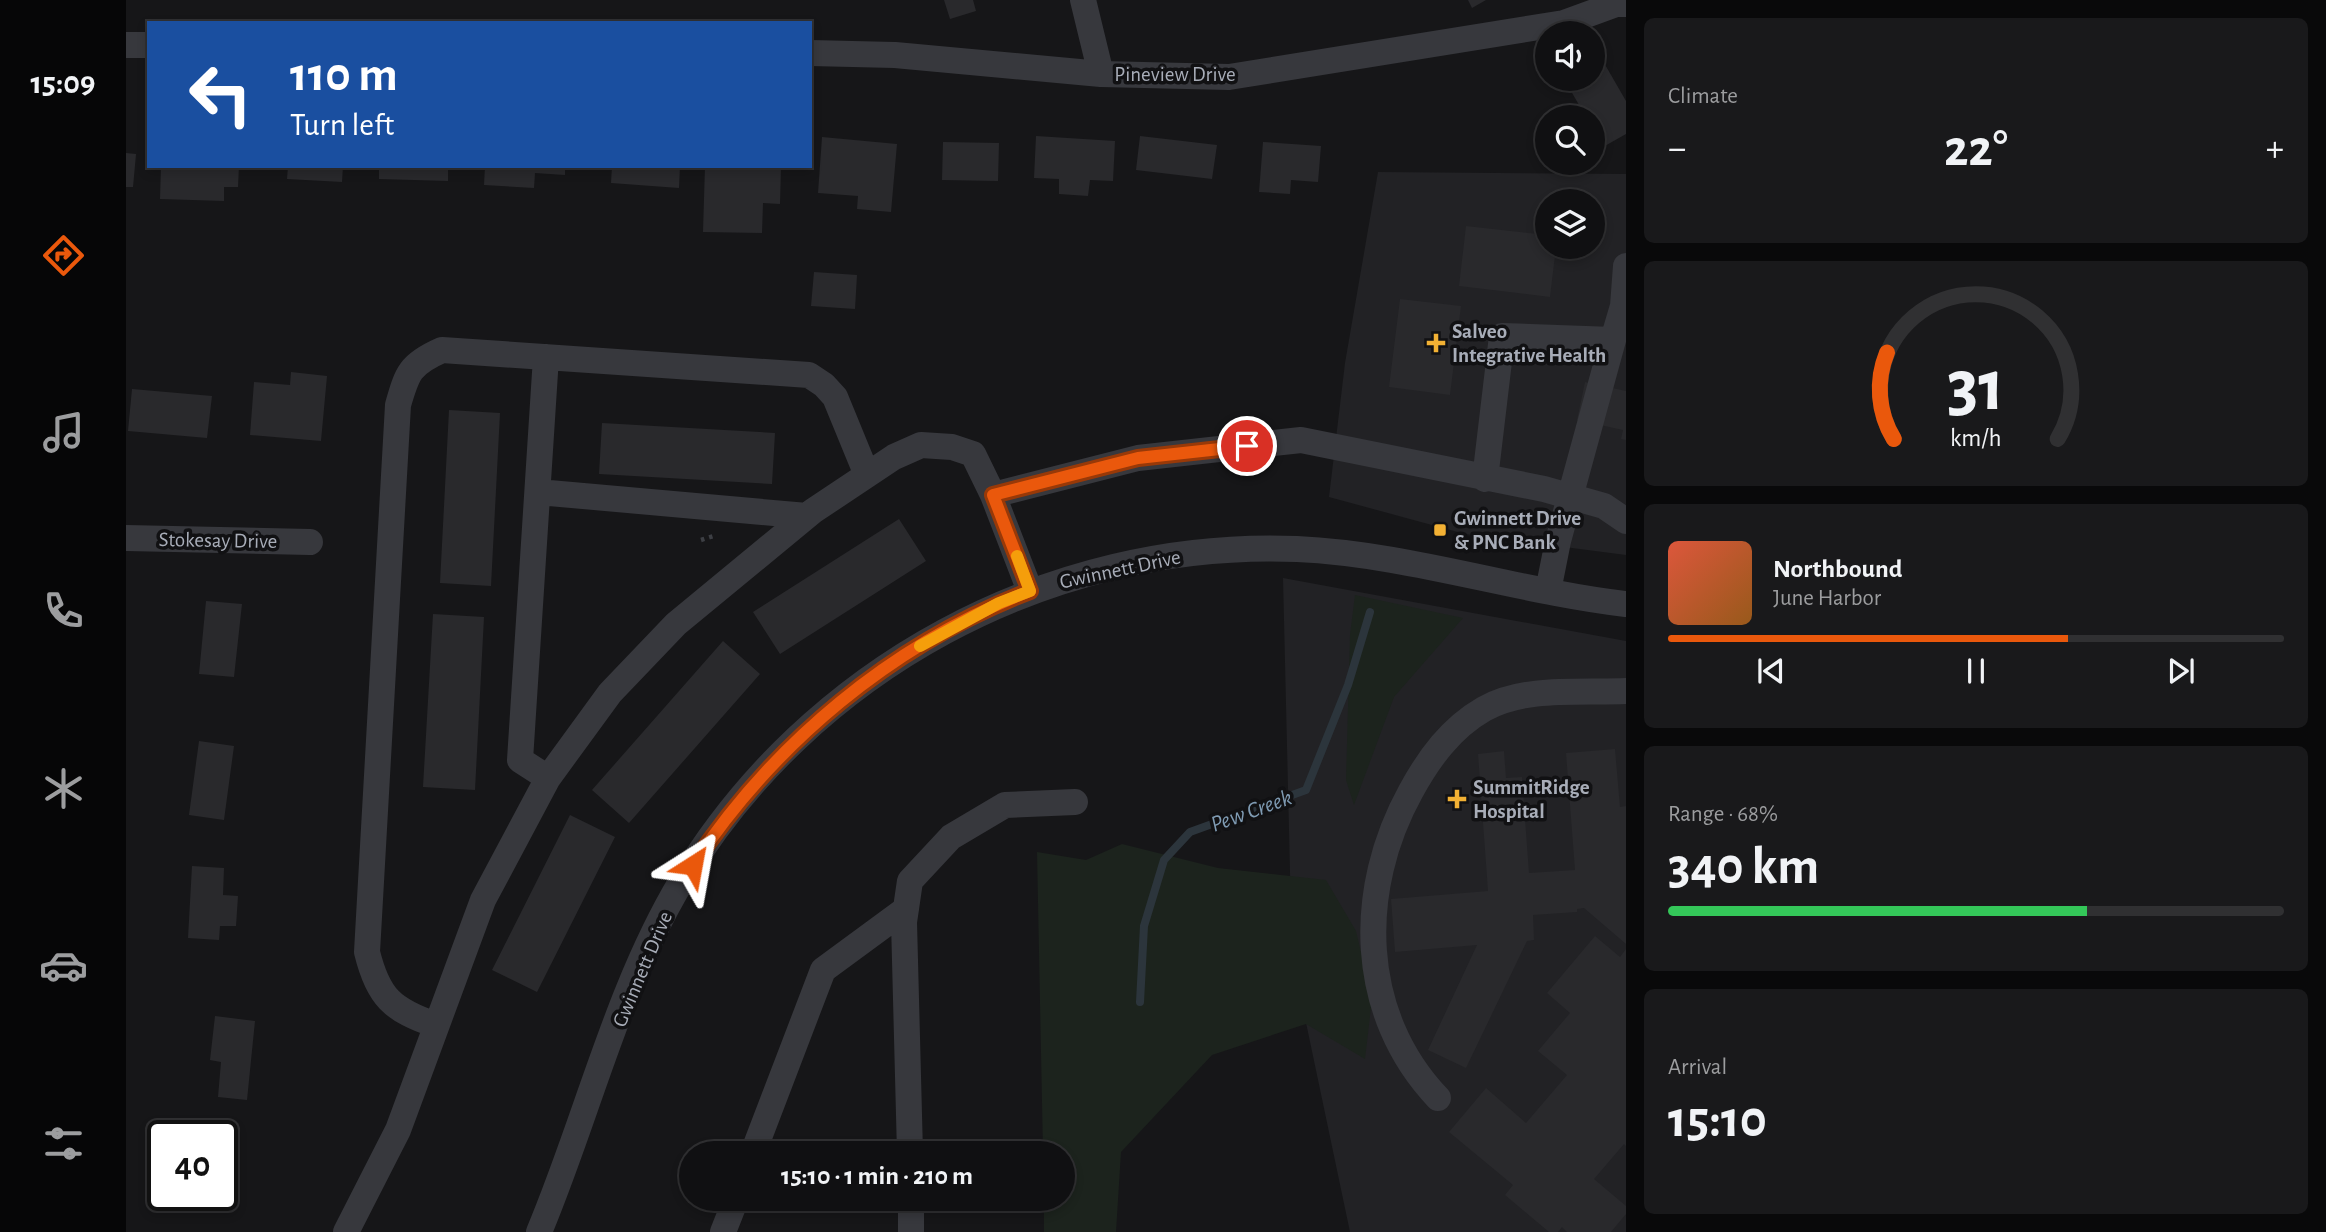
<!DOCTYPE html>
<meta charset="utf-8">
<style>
body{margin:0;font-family:"Alegreya Sans",sans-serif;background:#19191b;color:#f1f3f6;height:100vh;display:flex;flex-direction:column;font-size:26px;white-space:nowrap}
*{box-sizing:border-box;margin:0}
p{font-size:23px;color:#9c9d9f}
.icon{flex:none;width:38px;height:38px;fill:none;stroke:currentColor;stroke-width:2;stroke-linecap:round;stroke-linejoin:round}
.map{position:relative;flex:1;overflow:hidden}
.sheet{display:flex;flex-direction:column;gap:18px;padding:18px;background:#09090a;width:700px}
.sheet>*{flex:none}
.hud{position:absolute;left:21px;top:21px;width:665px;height:147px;border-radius:0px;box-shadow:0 4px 10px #0003,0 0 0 2px #303032;background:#1a4fa0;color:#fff;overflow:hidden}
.tools{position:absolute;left:1409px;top:21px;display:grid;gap:14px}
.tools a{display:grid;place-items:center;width:70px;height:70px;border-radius:50%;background:#101012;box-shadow:0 4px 10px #0003,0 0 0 2px #303032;font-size:35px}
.speed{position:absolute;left:21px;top:1120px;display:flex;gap:14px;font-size:35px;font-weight:700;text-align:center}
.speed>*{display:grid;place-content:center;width:91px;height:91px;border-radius:50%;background:#101012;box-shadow:0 4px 10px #0003,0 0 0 2px #303032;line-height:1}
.speed .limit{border:4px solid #111;border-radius:10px;background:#fff;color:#111}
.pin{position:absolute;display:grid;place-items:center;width:60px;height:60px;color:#fff;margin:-30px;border:4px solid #fff;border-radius:50%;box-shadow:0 2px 7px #0007}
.me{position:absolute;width:77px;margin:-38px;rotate:34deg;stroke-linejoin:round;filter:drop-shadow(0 0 5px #0008)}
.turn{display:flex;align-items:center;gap:24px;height:147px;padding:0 28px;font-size:32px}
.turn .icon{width:91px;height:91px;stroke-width:2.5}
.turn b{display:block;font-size:49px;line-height:60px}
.big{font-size:52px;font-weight:600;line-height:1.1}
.sheet .tile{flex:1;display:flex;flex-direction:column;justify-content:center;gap:10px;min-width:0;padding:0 24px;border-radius:10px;background:#19191b}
.sheet .dial{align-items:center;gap:0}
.dial svg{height:182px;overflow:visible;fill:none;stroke:#303032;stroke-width:7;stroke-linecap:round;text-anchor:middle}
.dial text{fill:#f1f3f6;stroke:none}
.song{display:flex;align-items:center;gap:21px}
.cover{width:84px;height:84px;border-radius:10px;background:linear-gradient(135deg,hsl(10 70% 55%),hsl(30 70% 35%))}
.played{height:7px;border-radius:4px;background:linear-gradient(90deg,#ea580c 65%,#303032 65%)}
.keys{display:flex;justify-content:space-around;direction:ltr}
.heat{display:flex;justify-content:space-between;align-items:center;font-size:38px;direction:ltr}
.charge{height:10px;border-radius:5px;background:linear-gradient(90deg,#34c759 68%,#303032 0)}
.trip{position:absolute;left:553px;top:1141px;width:396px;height:70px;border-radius:35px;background:#101012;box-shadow:0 4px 10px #0003,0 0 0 2px #303032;font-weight:600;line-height:70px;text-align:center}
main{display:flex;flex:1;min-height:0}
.menu{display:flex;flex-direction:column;width:126px;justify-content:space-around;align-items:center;background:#060607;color:#9c9d9f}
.menu .icon{width:49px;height:49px}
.menu .active{color:#ea580c}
.menu b{font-size:32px;color:#f1f3f6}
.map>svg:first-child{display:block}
.built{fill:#222225;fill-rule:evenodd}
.green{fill:#1c231d}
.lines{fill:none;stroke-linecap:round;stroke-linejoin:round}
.stream{stroke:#2c353c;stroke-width:8}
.building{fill:#29292c}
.path{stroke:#3d3f44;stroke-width:4.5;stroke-dasharray:3.5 5;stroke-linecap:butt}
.minor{stroke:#37383d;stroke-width:26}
.route-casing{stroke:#983908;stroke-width:18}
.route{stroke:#ea580c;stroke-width:12}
.slow{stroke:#f59e0b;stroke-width:12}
.poi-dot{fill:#f2b134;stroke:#111113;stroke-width:2.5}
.labels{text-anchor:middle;stroke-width:7;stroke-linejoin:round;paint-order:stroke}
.street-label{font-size:21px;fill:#a8adb8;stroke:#111113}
.poi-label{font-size:21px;font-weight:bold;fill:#a8adb8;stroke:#111113;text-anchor:start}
.water-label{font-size:23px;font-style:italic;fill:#7f9bb3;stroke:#111113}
</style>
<main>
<nav class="menu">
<b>15:09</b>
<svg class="icon active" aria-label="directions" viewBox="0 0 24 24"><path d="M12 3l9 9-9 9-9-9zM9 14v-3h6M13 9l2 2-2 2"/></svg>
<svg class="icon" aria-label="music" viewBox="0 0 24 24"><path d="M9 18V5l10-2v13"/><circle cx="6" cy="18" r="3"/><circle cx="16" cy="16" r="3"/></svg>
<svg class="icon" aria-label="phone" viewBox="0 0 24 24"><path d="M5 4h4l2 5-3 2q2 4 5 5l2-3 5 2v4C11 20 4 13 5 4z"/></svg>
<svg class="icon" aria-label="climate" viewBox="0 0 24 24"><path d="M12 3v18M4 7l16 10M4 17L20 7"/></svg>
<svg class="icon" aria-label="car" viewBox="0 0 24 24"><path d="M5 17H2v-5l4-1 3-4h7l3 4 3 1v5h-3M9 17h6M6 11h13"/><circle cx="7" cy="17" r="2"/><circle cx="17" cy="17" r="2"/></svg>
<svg class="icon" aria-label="filters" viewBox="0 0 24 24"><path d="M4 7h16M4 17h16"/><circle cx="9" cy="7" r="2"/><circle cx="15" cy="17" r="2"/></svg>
</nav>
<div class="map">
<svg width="1500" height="1232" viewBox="0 0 1500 1232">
<rect width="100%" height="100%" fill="#161618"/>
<!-- built -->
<path class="built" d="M1252,172L1500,174V555L1339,534L1203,497L1219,363ZM1421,201H1466V247H1421Z
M1157,578L1500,641V1232H1224L1166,956Z"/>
<!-- green -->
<path class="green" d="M1229,595L1337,618L1268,697L1228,805L1220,780L1224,635Z
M996,844L1092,868L1200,880L1230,931L1246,999L1239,1059L1180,1024L1086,1055L995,1152L990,1232H918V1199H936V1153H917L911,852L960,860Z"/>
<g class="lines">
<!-- stream -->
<path class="stream" d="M1014,1002L1018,926L1038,860L1064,832L1180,790L1222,685L1244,612"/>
</g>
<!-- building -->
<path class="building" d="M818,0H847L850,11L824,19Z
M1342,0H1360L1346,8Z
M1470,49L1500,101V134L1477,147L1466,129V117H1460L1438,79H1466V51Z
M910,136L989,141L987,181L964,180L962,196L933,194V179L908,178Z
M1014,136L1091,145L1086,179L1010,170Z
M696,137L771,144L765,212L731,209L732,196L692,193Z
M817,142L873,143L872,181L816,180Z
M1137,142L1195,146L1192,182L1165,180L1164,194L1133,192Z
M0,153L10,154L7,187H0Z
M35,166H113L112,187H98V201L34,199Z
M162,166H217L216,182L161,179Z
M253,166H322V181L253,179Z
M359,166H439V175L409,173L408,188L358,185Z
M486,166H554L553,188L485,183Z
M579,166H655L654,204L637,203L636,233L577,232Z
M1340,226L1421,235V247H1430L1424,297L1333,286Z
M688,272L731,275L729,309L685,306Z
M1274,299L1335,306L1324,395L1263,387Z
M165,372L201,376L195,441L124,435L128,382L164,385Z
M1459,382L1500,391V440L1495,439L1497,430L1451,420Z
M6,389L86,396L81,438L2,431Z
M323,410L374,413L365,586L314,583Z
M476,423L649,433L646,484L473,474Z
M773,519L800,561L654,654L627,612Z
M80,601L116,604L108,677L73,674Z
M307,614L358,617L349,790L297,787Z
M597,641L634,674L503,823L466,790Z
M73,741L108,746L98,820L63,815Z
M1489,749L1494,807L1500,806V944L1458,908L1451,909V912L1407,915L1408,940L1401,941L1340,1068L1302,1050L1351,945L1269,952L1265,899L1362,891L1352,754L1378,751L1380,778L1396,777L1403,873L1449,870L1440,753Z
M444,815L489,837L411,992L366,970Z
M66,866L98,868L97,895L112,896L110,926H94L93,940L62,938Z
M1469,936L1494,957L1500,949V1146L1498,1144L1468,1179L1500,1206V1214L1485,1232H1441L1436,1227L1432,1232H1423L1379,1195L1387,1185L1323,1132L1360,1088L1400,1123L1441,1075L1412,1051L1444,1013L1421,993Z
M89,1016L129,1021L121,1100L92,1097L95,1062L84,1060Z
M73,1119L91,1136H58Z
M37,1160V1185L24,1174Z"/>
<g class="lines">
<!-- path -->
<path class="path" d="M575,540L591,535"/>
<!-- minor -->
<path class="minor" d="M957,0L975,74
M0,45H23
M684,53L769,55L975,74L1103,77L1438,23L1490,4H1500
M1500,266L1497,306L1500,307
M420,357L394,760L422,778
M1359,479L1376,336L1487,340L1497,306
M412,492L681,516
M867,495L1012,458L1175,440L1418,489L1478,506L1500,521
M0,538L184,542
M1422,591L1432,541L1487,340
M310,1025C266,1010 252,997 241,952L272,405C281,373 284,364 316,350L683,375L698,385L709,397L741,475
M1312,1098C1232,1014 1230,890 1285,791C1303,758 1325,728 1358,709C1398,686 1456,693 1500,691
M627,1153L697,970L780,909
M784,1153L778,922L784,881L825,837L879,805L949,802
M785,1199V1232
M220,1232L272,1130L357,900L422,778L484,693L550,624L687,511L768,457L795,445L826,447L847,454L867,495L904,591
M413,1232C461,1118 491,989 555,882C683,669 923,539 1171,549C1282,554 1390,591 1500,604
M597,1232L610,1199"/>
</g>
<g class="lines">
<defs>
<path id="route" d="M567,865C648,743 766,644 904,591L867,495L1012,458L1121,446"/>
</defs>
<!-- route casing -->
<use href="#route" class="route-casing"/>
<!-- route -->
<use href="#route" class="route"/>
<!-- slow -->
<path class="slow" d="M794,646L873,603L904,591L891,556"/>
</g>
<!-- markers -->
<g class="poi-dot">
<path d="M1306.5 332.5h7v7h7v7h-7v7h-7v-7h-7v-7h7z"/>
<rect x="1307" y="523" width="14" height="14" rx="3.5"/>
<path d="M1327.5 788.5h7v7h7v7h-7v7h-7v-7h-7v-7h7z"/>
</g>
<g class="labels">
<!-- street labels -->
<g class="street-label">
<text x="1049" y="81">Pineview Drive</text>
<text transform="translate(92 540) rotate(1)" y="7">Stokesay Drive</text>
<text transform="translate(994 569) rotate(-12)" y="7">Gwinnett Drive</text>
<text transform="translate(516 969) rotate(-67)" y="7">Gwinnett Drive</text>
</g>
<!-- poi labels -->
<g class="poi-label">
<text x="1326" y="338">Salveo<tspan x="1326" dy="24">Integrative Health</tspan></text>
<text x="1328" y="525">Gwinnett Drive<tspan x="1328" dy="24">&amp; PNC Bank</tspan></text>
<text x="1347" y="794">SummitRidge<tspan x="1347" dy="24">Hospital</tspan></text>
</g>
<!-- water labels -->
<g class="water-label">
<text transform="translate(1125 810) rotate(-20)" y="8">Pew Creek</text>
</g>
</g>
</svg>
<div class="tools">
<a><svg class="icon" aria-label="sound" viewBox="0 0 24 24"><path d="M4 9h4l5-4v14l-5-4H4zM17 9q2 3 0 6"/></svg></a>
<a><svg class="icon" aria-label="search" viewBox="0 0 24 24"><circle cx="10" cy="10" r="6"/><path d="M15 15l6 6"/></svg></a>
<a><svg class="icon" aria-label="layers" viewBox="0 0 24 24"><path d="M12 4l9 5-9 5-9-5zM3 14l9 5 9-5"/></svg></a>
</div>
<div class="speed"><div class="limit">40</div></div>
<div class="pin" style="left:1121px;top:446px;background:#d93025"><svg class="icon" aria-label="arrive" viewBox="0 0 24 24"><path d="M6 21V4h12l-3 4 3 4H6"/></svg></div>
<svg class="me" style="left:567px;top:865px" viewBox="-20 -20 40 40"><path d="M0-17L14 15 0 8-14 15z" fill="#ea580c" stroke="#fff" stroke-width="4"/></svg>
<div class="trip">15:10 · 1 min · 210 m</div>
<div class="hud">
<div class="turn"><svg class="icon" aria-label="left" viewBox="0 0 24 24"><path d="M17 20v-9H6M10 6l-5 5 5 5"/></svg><div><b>110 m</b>Turn left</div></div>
</div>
</div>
<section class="sheet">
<div class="tile"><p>Climate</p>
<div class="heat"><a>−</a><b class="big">22°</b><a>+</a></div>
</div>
<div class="tile dial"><svg viewBox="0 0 100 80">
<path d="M14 69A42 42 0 1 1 86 69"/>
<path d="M14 69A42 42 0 0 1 11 31" stroke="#ea580c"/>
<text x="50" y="56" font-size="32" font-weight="700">31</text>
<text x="50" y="72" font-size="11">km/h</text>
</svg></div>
<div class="tile">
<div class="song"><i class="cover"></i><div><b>Northbound</b><p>June Harbor</p></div></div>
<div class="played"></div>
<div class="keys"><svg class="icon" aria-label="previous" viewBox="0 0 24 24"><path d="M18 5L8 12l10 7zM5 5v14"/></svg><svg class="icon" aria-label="pause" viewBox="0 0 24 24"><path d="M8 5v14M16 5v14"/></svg><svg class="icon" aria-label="next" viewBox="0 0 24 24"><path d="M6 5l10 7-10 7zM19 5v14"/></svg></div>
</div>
<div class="tile"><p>Range · 68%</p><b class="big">340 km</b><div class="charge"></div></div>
<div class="tile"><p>Arrival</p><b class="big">15:10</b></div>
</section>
</main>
